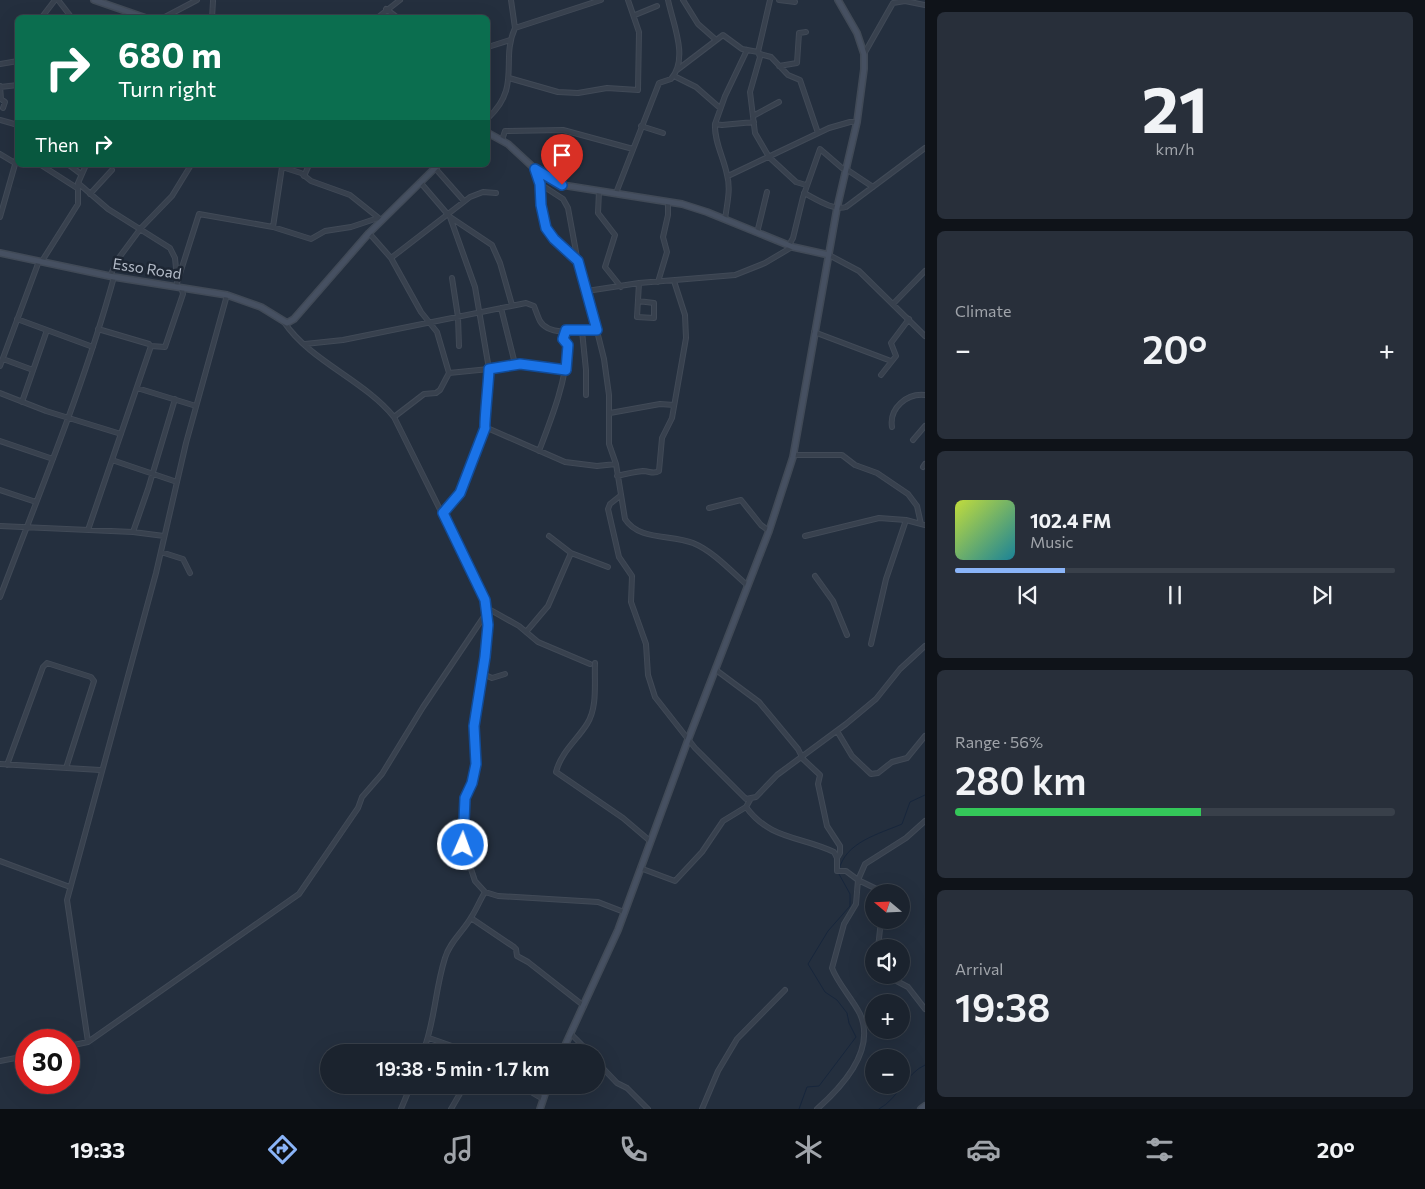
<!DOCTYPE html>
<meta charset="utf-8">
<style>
body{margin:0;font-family:Commissioner,sans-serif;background:#282f3a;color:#f1f3f6;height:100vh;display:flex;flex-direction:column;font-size:19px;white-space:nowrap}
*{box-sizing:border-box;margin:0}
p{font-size:16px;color:#a0a4aa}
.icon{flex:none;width:28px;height:28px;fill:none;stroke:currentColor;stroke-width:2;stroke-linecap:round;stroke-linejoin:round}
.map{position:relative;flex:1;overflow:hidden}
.side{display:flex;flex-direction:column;gap:12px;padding:12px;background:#0f1319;width:500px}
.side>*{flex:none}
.guide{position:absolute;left:15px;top:15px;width:475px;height:152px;border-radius:8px;box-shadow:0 5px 20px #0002,0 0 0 1px #39404a;background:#0b6e4f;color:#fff;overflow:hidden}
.needle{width:32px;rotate:289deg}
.fabs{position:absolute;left:865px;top:884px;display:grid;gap:10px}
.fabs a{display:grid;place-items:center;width:45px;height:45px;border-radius:50%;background:#1b232e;box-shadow:0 5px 20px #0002,0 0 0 1px #39404a;font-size:25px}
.speed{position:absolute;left:15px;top:1029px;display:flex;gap:10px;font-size:25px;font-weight:700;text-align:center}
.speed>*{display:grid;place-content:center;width:65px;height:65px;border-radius:50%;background:#1b232e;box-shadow:0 5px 20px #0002,0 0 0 1px #39404a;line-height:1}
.speed .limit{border:8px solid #d22;background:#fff;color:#111}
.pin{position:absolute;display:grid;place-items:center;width:42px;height:42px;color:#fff;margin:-51px -21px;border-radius:50% 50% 50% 0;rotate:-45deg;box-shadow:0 0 5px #0007}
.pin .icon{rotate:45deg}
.me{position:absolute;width:55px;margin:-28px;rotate:2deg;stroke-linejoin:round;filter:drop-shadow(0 0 4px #0008)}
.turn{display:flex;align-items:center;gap:18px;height:105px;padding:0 20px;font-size:22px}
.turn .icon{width:65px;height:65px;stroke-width:2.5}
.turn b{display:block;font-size:35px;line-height:42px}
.then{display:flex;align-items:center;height:48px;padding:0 20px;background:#0003;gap:10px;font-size:19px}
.big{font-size:38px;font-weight:600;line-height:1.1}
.side .card{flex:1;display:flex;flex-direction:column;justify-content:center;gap:8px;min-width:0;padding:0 18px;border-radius:8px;background:#282f3a}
.side .dial{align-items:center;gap:0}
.dial b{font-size:65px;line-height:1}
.song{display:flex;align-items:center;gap:15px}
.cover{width:60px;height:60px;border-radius:8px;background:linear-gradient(135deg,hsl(70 70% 55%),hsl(190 70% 35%))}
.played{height:5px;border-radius:2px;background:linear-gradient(90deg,#8ab4f8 25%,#39404a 25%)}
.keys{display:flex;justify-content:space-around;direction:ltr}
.heat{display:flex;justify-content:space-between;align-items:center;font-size:28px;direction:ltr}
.charge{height:8px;border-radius:4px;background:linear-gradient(90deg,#34c759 56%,#39404a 0)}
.trip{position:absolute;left:320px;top:1044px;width:285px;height:50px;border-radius:25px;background:#1b232e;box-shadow:0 5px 20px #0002,0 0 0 1px #39404a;font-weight:600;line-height:50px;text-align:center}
.dock{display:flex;height:80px;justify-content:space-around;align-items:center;background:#0b0e12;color:#a0a4aa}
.dock .icon{width:35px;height:35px}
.dock .on{color:#8ab4f8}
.dock b{font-size:22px;color:#f1f3f6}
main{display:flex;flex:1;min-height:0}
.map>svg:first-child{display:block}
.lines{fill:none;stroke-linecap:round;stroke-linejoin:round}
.stream{stroke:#17263c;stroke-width:1}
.street-casing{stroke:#414a57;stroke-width:6}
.secondary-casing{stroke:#414a57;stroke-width:8}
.street{stroke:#38414e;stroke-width:4}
.secondary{stroke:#465061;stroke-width:5}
.route-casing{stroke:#114b97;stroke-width:12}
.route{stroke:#1a73e8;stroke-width:9}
.labels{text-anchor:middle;stroke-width:5;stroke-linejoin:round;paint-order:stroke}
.street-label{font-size:15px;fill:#b4bcc9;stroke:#1d2633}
</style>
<main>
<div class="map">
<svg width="925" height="1109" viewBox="0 0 925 1109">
<rect width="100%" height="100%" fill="#242f3e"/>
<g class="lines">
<!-- stream -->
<path class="stream" d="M839,870C845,842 879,834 902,824L910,802L925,795
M799,1109L807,1087L819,1086L856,1037L849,1023L847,1013L837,1000L825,992L808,964L828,931L850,906V894L839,874
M879,1109C899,1098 906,1073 925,1065"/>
<defs>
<path id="street" d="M58,0L72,18
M511,0L515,28
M683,0L698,24L715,39
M779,0L795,2
M386,9L398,18
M635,15L657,6
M42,17L55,0
M163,18L197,0
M212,18L213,1
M377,18L400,0
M488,47L510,40
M747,50L725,96L715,124L722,125L754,122
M758,52L770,0
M760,54L771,57L788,75L800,80L818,133
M864,54L893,3L905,1L925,5
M0,64L18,61
M779,66L797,63L799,33L806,32
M677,70L723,35L742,49L758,52L760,57L750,92L755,133L769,157L796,182L806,185
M674,76L696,87L720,108
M509,78L558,92L578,93L607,88L638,90L639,32L628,0
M0,86L1,99L5,102L3,108
M0,87L18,85
M753,116L779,102
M488,118C522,86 500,61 515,28L601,0
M0,120L18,125
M715,124C714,142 724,158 727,175C731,189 727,204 725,219
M641,126L663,133
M502,140L505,131L563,130L633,149
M0,154L15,163
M41,165L77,188
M69,165L81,174
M282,165V167L301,173L311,181L350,195L380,219
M435,168L464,201
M535,169L540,184L541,205L546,227L554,239L577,261
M304,176L309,165
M728,176L829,128L850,122H857
M78,183L108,209L170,248L175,258L177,279
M540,184L563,199L568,208L579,268L587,291L604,359L609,395V444L616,464L625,519C639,541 671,534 693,543C713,551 732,572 748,586
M599,191L598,213L615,235L605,267L621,287
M616,193L659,83L671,79C689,58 673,24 668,0
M804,193C816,199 833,211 846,207L925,148
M90,194L112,170
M0,217L18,154
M450,217L492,245L500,263L512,305
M273,227L282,167
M369,233L391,258L421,312L437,332L449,373L489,369L475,287L450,217L420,182
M757,233L767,192
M789,245L793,238L803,197L820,149L842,168L846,169L873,187
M829,255L859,271L925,336
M391,258L470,197L483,192L496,193
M42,261L78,204V183L86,165
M110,276L118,259L141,228L172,196L191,165
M452,278L458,317L459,346
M658,282L667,252L663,237L668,215V202
M176,286L199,214L273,227L311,239L325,231L351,227L378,218
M587,291L639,283L735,275L765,263L792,247
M638,301L654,303V318L637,317L639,283
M893,304L925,271
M501,308L515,364
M17,319L93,347
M284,322C310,361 364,380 394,417L485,600L487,641L476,710L474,726L476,763L472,783L465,798L463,845L475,881L485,892L498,896L598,902L624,912
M582,331L586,370V395
M814,332L891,361
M305,344L343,340L526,303L534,306C536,311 538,317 540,321C549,337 582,331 597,330
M151,346L165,347L183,294L181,287
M3,359L33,370
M0,366L39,261
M566,370L520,364L489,369V397L483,420L485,427L565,462L597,466L616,464
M881,375L896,356L891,343L909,319
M137,388L196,406
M0,393L46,411L121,434
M22,402L47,330
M610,413L660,404L674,405
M394,417L424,394L436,393L440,390L449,373
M892,427C889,408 907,393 925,395
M913,440L925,426
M0,441L53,459
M539,451C552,417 566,382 568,345L563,339L566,330
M794,455H842L855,465L877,473L908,494L917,506L921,524
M112,460L177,482
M923,467L925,464
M617,476C625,474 634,472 643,471C650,471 653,475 659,471L662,438L672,418L686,338L685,315L674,281
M0,490L36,502
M620,496L610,504L608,509L619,557L632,576L631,602L646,644L648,675L655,697L695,748L746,799L756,797L777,775L846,724L876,699L900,669L925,646
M709,508L741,500L761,525L769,531
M443,513L460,493L485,427
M0,526L133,532L164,536
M88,530L151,346L149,344L98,329
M133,532L148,489L175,399
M549,536L571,553L608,567
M805,536L879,518L906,520L925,525
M161,552L183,559L190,573
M815,576L833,601L847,635
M0,597C40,491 84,386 114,277
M487,608L519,626L538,642L590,664
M526,632L548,606L571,553
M871,644L886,579L906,520
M595,663C594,682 598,707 587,724C577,740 561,752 556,772L623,818L650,841
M716,670L759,702L798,749L803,759L820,775L818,784L827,826L840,846V853L837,858
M483,674L492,678L505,674
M837,731L852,756L871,774L878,773L892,762L907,758L925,736
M0,764L100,770
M7,765L43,667L47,663L91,677L94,681L66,768
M746,807C770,840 801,836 834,852L837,858V871H846L858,880L883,892
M0,861L70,887
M640,868L675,881L702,852L723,821L746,807L750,800
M471,918L514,947L516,949L517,956L528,962L584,1006
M878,948L881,920
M885,975L908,987L925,1009
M571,1034L589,1052
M429,1038L469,1052
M88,1042L67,900L156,573L186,443L227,295
M69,1046L88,1042L299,894L358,808L362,797L382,774L423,707L487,612
M423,1052C435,1022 435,989 445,958C450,941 464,931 472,916C477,908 480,900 485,892
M0,1061L26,1056
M596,1061L617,1083L627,1088L648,1109
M519,1085L543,1099
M401,1109L411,1085
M451,1109L465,1085
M702,1109L718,1071L737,1039L785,990
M817,1109C842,1087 876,1050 860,1014C852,998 838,984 832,968L844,924L856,904L858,880L865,864L906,838L925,821"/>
<path id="secondary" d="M94,0L146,18
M488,133L508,144L535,169L562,185L682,204L707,212L793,247L829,255
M0,253L114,277L227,295L261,307L287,323L294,319L369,233L438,165
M562,1052L618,930L688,740L769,531L793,457L837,208L857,122L864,69V54L857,33L838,0
M540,1109L548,1085
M921,1109L925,1106"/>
</defs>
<!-- street casing -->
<use href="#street" class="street-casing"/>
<!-- secondary casing -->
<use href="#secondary" class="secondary-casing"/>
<!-- street -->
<use href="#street" class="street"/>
<!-- secondary -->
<use href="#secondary" class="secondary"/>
</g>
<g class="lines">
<defs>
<path id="route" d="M463,845L465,798L472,783L476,764L474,726L485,657L488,625L485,600L443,513L460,493L485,428C484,424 489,378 489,369L520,364L566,370L568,345L563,339L566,330H597L578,261L554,239L546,228L541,205L540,184L535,169L562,185"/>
</defs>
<!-- route casing -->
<use href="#route" class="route-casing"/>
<!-- route -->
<use href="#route" class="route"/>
</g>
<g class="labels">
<!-- street labels -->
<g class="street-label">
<text transform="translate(147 269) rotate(9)" y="5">Esso Road</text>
</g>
</g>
</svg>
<div class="fabs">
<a><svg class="needle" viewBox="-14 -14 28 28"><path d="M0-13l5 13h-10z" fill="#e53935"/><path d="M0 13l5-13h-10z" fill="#a0a4aa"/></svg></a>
<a><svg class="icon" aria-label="sound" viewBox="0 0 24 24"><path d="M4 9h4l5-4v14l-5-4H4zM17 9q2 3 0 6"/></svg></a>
<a>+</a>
<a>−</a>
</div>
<div class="speed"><div class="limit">30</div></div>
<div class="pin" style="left:562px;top:185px;background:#d93025"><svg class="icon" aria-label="arrive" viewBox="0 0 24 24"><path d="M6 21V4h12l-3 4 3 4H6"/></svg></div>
<svg class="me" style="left:463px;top:845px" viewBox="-20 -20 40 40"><circle r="17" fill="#1a73e8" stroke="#fff" stroke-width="3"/><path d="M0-11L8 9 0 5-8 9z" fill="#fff"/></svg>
<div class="trip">19:38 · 5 min · 1.7 km</div>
<div class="guide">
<div class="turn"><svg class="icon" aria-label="right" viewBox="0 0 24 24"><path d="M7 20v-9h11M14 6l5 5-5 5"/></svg><div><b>680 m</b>Turn right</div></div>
<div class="then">Then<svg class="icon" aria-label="right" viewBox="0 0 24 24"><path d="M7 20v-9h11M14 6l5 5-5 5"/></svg></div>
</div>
</div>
<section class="side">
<div class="card dial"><b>21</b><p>km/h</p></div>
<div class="card"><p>Climate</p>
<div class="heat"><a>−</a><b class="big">20°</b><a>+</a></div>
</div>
<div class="card">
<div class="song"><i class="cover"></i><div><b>102.4 FM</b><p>Music</p></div></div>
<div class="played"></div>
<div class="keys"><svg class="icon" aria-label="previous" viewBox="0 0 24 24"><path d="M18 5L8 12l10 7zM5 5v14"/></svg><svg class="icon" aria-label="pause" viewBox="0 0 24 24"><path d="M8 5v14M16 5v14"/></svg><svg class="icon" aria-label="next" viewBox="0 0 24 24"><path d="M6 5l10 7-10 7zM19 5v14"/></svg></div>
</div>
<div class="card"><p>Range · 56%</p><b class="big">280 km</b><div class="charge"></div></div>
<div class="card"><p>Arrival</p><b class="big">19:38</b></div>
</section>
</main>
<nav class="dock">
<b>19:33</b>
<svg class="icon on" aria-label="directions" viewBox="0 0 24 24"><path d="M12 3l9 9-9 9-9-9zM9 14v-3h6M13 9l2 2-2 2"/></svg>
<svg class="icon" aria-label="music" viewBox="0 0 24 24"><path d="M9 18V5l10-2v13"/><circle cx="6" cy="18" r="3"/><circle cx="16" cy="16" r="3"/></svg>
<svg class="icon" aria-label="phone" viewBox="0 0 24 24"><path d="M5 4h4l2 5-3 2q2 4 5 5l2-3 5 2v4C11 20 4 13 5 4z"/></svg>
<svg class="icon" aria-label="climate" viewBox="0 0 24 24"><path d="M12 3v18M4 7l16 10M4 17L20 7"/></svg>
<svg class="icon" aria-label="car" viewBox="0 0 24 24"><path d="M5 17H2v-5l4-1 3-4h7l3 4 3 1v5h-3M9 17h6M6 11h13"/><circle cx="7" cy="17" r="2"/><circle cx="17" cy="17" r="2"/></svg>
<svg class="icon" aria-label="filters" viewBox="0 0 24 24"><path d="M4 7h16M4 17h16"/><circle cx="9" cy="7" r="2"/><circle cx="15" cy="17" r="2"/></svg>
<b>20°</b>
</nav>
